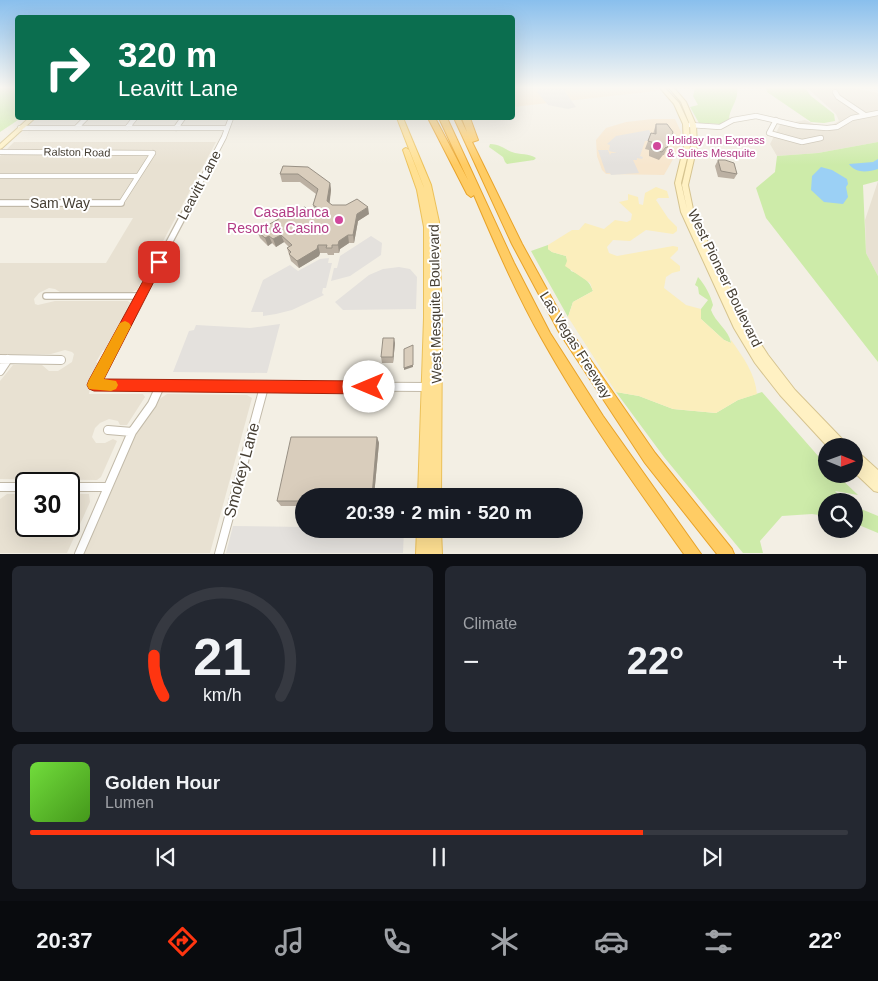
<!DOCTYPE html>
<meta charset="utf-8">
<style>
body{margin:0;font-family:Helvetica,sans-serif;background:#242831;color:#f1f3f6;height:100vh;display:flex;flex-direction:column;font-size:19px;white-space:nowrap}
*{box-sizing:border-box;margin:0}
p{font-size:16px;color:#9ea1a6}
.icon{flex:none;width:28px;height:28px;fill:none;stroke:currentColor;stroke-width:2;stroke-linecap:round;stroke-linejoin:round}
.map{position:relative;height:554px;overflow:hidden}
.details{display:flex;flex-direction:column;gap:12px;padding:12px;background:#0d0f14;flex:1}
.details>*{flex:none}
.banner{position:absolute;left:15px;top:15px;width:500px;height:105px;border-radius:5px;box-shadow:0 5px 20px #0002;background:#0b6e4f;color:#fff;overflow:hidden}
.needle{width:32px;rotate:91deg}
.fabs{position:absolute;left:818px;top:438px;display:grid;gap:10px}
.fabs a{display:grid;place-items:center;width:45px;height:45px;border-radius:50%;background:#171b24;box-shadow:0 5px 20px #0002;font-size:25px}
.speed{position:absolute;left:15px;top:472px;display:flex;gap:10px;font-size:25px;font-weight:700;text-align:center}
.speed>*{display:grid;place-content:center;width:65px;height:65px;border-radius:50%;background:#171b24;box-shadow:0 5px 20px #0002;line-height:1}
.speed .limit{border:2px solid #111;border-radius:8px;background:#fff;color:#111}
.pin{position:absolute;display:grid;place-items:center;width:42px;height:42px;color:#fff;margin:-21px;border-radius:10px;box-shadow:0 2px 8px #0006}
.me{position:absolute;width:55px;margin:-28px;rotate:270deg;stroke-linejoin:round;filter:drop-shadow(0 0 4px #0008)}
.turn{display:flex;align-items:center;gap:18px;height:105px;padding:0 20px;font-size:22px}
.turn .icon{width:65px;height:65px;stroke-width:2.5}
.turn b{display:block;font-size:35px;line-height:42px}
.big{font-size:38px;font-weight:800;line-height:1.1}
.details .card{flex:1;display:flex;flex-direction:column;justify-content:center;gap:8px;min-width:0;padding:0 18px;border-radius:8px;background:#242831}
.details .dial{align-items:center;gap:0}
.dial svg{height:130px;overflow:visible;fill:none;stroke:#363941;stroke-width:7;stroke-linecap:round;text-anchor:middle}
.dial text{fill:#f1f3f6;stroke:none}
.song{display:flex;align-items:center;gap:15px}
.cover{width:60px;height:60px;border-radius:8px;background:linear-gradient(135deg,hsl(100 70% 55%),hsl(100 70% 35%))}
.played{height:5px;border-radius:2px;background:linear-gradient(90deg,#ff3510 75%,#363941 75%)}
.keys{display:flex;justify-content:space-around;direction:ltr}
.heat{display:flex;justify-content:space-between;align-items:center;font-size:28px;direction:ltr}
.details .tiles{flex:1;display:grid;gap:12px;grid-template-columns:1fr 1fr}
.card:last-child{grid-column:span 2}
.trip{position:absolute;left:295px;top:488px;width:288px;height:50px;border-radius:25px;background:#171b24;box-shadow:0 5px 20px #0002;font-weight:800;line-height:50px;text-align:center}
.tabs{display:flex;height:80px;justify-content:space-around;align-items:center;background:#090b0e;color:#9ea1a6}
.tabs .icon{width:35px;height:35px}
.tabs .selected{color:#ff3510}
.tabs b{font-size:22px;color:#f1f3f6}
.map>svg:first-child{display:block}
.residential{fill:#e8e1d2}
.commercial{fill:#f7e6cd}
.green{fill:#cdeba9}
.sand{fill:#fbeebc}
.parking{fill:#e4e1dd}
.water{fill:#9bd0f5}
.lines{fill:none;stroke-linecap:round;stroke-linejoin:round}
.minor-far2-casing{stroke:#c2baa9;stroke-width:6}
.minor-far1-casing{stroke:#c2baa9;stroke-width:8}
.minor-casing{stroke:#c2baa9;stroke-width:10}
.secondary-casing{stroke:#d6c490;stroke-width:2}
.primary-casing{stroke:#ecc15a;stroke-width:2}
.motorway-casing{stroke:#e8a329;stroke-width:2}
.minor-far2{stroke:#fff;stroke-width:4.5}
.minor-far1{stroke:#fff;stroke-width:5.5}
.minor{stroke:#fff;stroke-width:8}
.secondary{fill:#fff1c3;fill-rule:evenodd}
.primary{fill:#ffe092;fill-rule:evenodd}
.motorway{fill:#ffcc64;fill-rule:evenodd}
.wall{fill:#bbb0a2}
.shaded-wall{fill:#989084}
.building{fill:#d9cdbc;stroke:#989084}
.route{fill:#ff3510;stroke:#a6220a}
.slow{fill:#f59e0b}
.hotel-dot{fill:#d1479c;stroke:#fff;stroke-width:2}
.labels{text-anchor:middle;stroke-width:4;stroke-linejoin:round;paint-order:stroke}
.far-hotel-label{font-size:11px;fill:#b23c85;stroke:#fff;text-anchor:start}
.far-street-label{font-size:11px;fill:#463f34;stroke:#fff}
.street-label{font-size:14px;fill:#463f34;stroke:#fff}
.hotel-label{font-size:14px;fill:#b23c85;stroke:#fff;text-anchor:end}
.near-street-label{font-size:16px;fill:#463f34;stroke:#fff}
</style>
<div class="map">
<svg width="878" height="554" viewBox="0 0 878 554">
<rect width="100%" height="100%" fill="#f3efe4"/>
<!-- residential -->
<path class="residential" d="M807,88H854L878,93V142L818,153L777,156L770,144L780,125L805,120L819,126L832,125L839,121L836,114Z
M14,142H216L137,290L132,292H60L55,289L49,288L39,293L34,299L35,304L38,305L55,301H128L131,303L106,350H103L96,362L99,363L92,375L89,394H143L145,397L127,425H120L118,421L109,419L100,423L95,428L92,437L96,443H105L113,439L117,441L101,477L97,480L0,479V381L13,365H42L49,371H58L72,362L74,354L72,352L65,350L51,354H0V263H106L133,218H0V156Z
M878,181V276L866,253L865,220Z
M167,394L247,395L252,398L210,553L82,554L132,438L158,400Z
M7,494H26V526H69V494H89L90,502L67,553H0V499Z"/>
<!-- commercial -->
<path class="commercial" d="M513,88H653L656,91L513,107Z
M653,119H675L681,132L680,147L664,175L606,174L602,170L597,156L596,140L606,128L626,122Z"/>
<!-- green -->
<path class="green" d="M0,88H17L18,118H21L0,132Z
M695,88H737C739,101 729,108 729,120L721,124L699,123L690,107L698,105L693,96Z
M766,88H805L811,96L834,114L835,121L824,123L811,122L767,92Z
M878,142V181L863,185L866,253L878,276V362L766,218L756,188L775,172L777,156L818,153Z
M490,144C500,144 504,149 512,152C520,155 529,153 536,158L534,160L507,164L505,162L503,157L489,147Z
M548,245V249L552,252L566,256L571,271C582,275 589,280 593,291L573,302L568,317L531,251Z
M698,277C705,285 710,294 713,305L711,310C715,322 729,330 731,343L724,340L701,319V309L708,300L699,294L698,287L695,285Z
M616,392L639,396L673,409L716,413L738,400L762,392L826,465V474H836L858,495L835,491L845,501H826V516L812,514L782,516L760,541L763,553H743L664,457Z
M854,506L878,516V533L854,523Z"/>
<!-- sand -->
<path class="sand" d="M656,187L667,191L669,198H658L656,200L668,218L677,227V231L673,234L646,230L630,241L613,240L607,247L609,253L617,256L673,246L678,247V250L670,258L680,266V271L672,273L666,277L664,288L686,305L701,309V319L724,340L731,343V340C743,357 755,373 757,394L738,400L716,413L673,409L639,396L616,392L568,317L573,302L593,291L590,283L565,266L567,261L566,256L552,252L548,249V245L572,230H579L585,223L604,229L615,220L627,222L631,220L632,214L619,202L628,200V194L638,197L639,204L643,205L645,193Z"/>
<!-- parking -->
<path class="parking" d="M538,88H579L564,90L576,107L568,109L548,105L537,92Z
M649,130L653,137L652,140L645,141L640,156L643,157L642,159L637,158V160H633L639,173L611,175L610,173H606L598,150H608L610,155L611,153H617L609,151L610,145L607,144L616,136Z
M371,236L382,243L381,255L350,276L331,281L334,268H337L340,256Z
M329,258L328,263H332L326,288H323L322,293L324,295L292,310L276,314L263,316V312H251L263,280L290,265L298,271L320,259Z
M399,267L410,269L417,277L416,309L343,310L335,302L369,275L383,269Z
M280,324L267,373L173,372L189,331L194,330L196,325L250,328Z
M233,526L304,527V529H404L403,553H226Z"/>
<!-- water -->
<path class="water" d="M878,159V169C868,172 856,174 849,164L873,162Z
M821,167L832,170L847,179L848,184L846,187L848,197L843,204L824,202L811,190L812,176Z"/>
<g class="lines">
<defs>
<path id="minor-far2" d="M835,92L838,97L865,115
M776,120L769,133L802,142L821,138
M690,125L720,127L733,120L756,116L799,126L827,128L837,127L852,118L878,113
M20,128H227
M76,128L86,118
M127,128L135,118
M176,128L183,118
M0,152L153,153
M0,176H138
M0,203H121L153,153
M189,204L224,137L231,118"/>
<path id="minor-far1" d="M0,203H121
M46,296H141
M110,355L190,203"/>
<path id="minor" d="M110,354L94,385L429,387
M0,359L61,360
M0,371L8,359
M108,430L132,432
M0,487H26
M69,487H108
M79,554L132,432L152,404L160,386
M219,554L264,387"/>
<path id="secondary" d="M660,88H665L679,103L689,124L690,146L681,183L687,209L682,185L691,146L690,125L681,102L669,88H674L686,102L696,125L697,146L688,185L694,214L749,326L768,355L795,390L846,443L848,446H827L780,395L755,363L734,328L681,212L675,183L684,146L683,124L674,104Z
M29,118H35L2,148L0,149V144Z
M854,451L858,452L878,470V492L874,491L854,472Z"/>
<path id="primary" d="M397,118H403L431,185L439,222L442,326L441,496H418L424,318V227L417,190L403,150L404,149L406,148L409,150L424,188L423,185Z
M417,529H441L442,554H416Z"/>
<path id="motorway" d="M428,118H435L468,180L439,118H447L514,263L550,333L603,416L701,554H684C634,484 584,414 542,339C516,293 495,244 474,195L471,197L467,194Z
M454,118H460L467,132L462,118H470L478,140L472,142L522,244L567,326L655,453L732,549L734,554H717L645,463L559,332L512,244Z"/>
</defs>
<!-- minor-far2 casing -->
<use href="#minor-far2" class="minor-far2-casing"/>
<!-- minor-far1 casing -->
<use href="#minor-far1" class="minor-far1-casing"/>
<!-- minor casing -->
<use href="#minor" class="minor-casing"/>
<!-- secondary casing -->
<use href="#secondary" class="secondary-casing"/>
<!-- primary casing -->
<use href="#primary" class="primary-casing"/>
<!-- motorway casing -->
<use href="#motorway" class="motorway-casing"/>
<!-- minor-far2 -->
<use href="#minor-far2" class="minor-far2"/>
<!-- minor-far1 -->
<use href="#minor-far1" class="minor-far1"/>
<!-- minor -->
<use href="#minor" class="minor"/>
<!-- secondary -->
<use href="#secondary" class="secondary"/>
<!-- primary -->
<use href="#primary" class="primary"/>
<!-- motorway -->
<use href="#motorway" class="motorway"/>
</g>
<!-- wall -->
<path class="wall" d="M656,124L667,148L664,155H663L659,160L649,156V150L645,149L651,133L653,134Z
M718,160L737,174L734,179L718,177L715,166Z
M283,166L330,183L331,190L329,203L332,205L369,214L358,221L354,243H349L340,249L339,253H334V255H328L327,253H320L319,256L299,268L291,261L287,248L289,247L284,242L276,247L272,243L268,246L260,238L257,231L313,215L316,213L315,212L313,205L316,194L300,182H282L280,174Z
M395,343L393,363H382L381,357Z
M377,437L379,443L374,496H304V506H281L277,501Z"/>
<!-- shaded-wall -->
<path class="shaded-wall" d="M330,183L331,190L329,209L327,201Z
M368,207L369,214L358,221L354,243L353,235L357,214Z
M281,235L284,242L276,247L273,239Z
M348,235L349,243L340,249L339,253L338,245L339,241Z
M269,236L272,243L268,246L265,238Z
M318,245L320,253L319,256L299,268L297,261Z
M394,338L395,343L393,363V357Z
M413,345V367L404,370V368Z
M377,437L379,443L374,496H372Z"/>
<!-- building -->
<path class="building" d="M656,124H667L673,132L667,148L666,147L662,152L651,149L652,142L648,141L651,133L656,134Z
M718,160H725L734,163L737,174L721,171Z
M283,166L308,167L330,183L327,201L332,205H346L357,199L368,207L357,214L353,235H348L339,241L338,245H332V248H326L327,245H318L317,249L297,261L289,254L291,252L287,248L292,245L281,235L273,239L269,236L265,238L257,231L295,210L305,207L313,215L321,210L313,205L318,189L298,174H280Z
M383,338H394L393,357H381Z
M413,345V365L404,368V349Z
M291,437H377L372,496H304V501H277Z"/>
<!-- sky -->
<linearGradient id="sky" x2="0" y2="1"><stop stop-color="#89bfed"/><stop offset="0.53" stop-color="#faf8f3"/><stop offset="1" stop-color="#faf8f3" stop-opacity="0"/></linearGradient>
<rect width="878" height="165" fill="url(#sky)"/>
<!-- route -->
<path class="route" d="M159,258L164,262L104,379L369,381L374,383L376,387L374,392L369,394L94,391L89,389L87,385L89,380L155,259Z"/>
<!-- slow -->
<path class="slow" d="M125,321L129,323L131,326L104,379L116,381L118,385L116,389L111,391L89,389L87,385L89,380L120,323Z"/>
<!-- markers -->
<g class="hotel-dot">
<circle cx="657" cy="146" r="5"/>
<circle cx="339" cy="220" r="5"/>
</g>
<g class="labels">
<!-- far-hotel labels -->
<g class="far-hotel-label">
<text x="667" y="144">Holiday Inn Express<tspan x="667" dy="13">&amp; Suites Mesquite</tspan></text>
</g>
<!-- far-street labels -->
<g class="far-street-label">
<text transform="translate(77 152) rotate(1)" y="4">Ralston Road</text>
</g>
<!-- street labels -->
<g class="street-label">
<text transform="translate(199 185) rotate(-62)" y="5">Leavitt Lane</text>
<text x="60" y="208">Sam Way</text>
<text transform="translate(725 278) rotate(64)" y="5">West Pioneer Boulevard</text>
<text transform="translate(435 304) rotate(-91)" y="5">West Mesquite Boulevard</text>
<text transform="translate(576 345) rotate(58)" y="5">Las Vegas Freeway</text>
</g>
<!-- hotel labels -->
<g class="hotel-label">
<text x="329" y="217">CasaBlanca<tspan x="329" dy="16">Resort &amp; Casino</tspan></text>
</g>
<!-- near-street labels -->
<g class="near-street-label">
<text transform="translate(241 470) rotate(-75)" y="6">Smokey Lane</text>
</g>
</g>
</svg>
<div class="fabs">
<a><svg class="needle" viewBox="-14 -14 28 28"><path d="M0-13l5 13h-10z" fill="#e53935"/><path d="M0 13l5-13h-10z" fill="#9ea1a6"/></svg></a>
<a><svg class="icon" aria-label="search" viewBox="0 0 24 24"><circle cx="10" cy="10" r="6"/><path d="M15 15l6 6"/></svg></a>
</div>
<div class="speed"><div class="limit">30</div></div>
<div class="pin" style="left:159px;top:262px;background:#d93025"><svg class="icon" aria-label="arrive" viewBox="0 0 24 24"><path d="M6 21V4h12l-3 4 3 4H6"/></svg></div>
<svg class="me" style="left:369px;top:387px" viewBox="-20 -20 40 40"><circle r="19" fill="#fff"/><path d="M0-13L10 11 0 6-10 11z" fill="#ff3510"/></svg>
<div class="trip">20:39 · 2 min · 520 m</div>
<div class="banner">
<div class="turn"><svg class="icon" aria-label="right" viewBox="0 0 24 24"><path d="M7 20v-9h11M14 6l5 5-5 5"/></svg><div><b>320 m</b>Leavitt Lane</div></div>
</div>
</div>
<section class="details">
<div class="tiles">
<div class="card dial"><svg viewBox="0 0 100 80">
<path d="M14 69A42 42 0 1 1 86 69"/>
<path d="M14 69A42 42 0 0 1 8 44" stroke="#ff3510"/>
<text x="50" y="56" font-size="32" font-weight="700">21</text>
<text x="50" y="72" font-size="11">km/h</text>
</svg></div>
<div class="card"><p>Climate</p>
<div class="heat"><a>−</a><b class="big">22°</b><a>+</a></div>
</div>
<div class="card">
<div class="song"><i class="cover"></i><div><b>Golden Hour</b><p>Lumen</p></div></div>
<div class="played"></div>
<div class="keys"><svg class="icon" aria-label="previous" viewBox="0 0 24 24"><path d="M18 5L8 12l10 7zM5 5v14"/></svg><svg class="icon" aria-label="pause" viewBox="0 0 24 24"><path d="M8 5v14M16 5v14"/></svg><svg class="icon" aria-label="next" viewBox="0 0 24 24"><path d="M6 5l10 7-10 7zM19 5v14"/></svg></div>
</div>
</div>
</section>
<nav class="tabs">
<b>20:37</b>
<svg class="icon selected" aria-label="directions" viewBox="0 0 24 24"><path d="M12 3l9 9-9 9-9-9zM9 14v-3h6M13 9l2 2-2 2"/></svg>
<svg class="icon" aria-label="music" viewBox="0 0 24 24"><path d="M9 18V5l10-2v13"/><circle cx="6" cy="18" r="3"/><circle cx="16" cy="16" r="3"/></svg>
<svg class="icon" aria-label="phone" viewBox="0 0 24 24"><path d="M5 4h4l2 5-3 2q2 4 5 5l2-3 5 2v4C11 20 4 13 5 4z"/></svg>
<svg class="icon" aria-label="climate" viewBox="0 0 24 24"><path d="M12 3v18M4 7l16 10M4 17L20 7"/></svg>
<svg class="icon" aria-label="car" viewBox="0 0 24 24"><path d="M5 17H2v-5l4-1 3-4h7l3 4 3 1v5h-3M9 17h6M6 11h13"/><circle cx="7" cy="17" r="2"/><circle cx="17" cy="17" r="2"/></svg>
<svg class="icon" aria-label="filters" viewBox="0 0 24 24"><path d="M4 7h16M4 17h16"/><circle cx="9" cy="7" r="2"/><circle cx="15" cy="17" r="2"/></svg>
<b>22°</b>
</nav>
